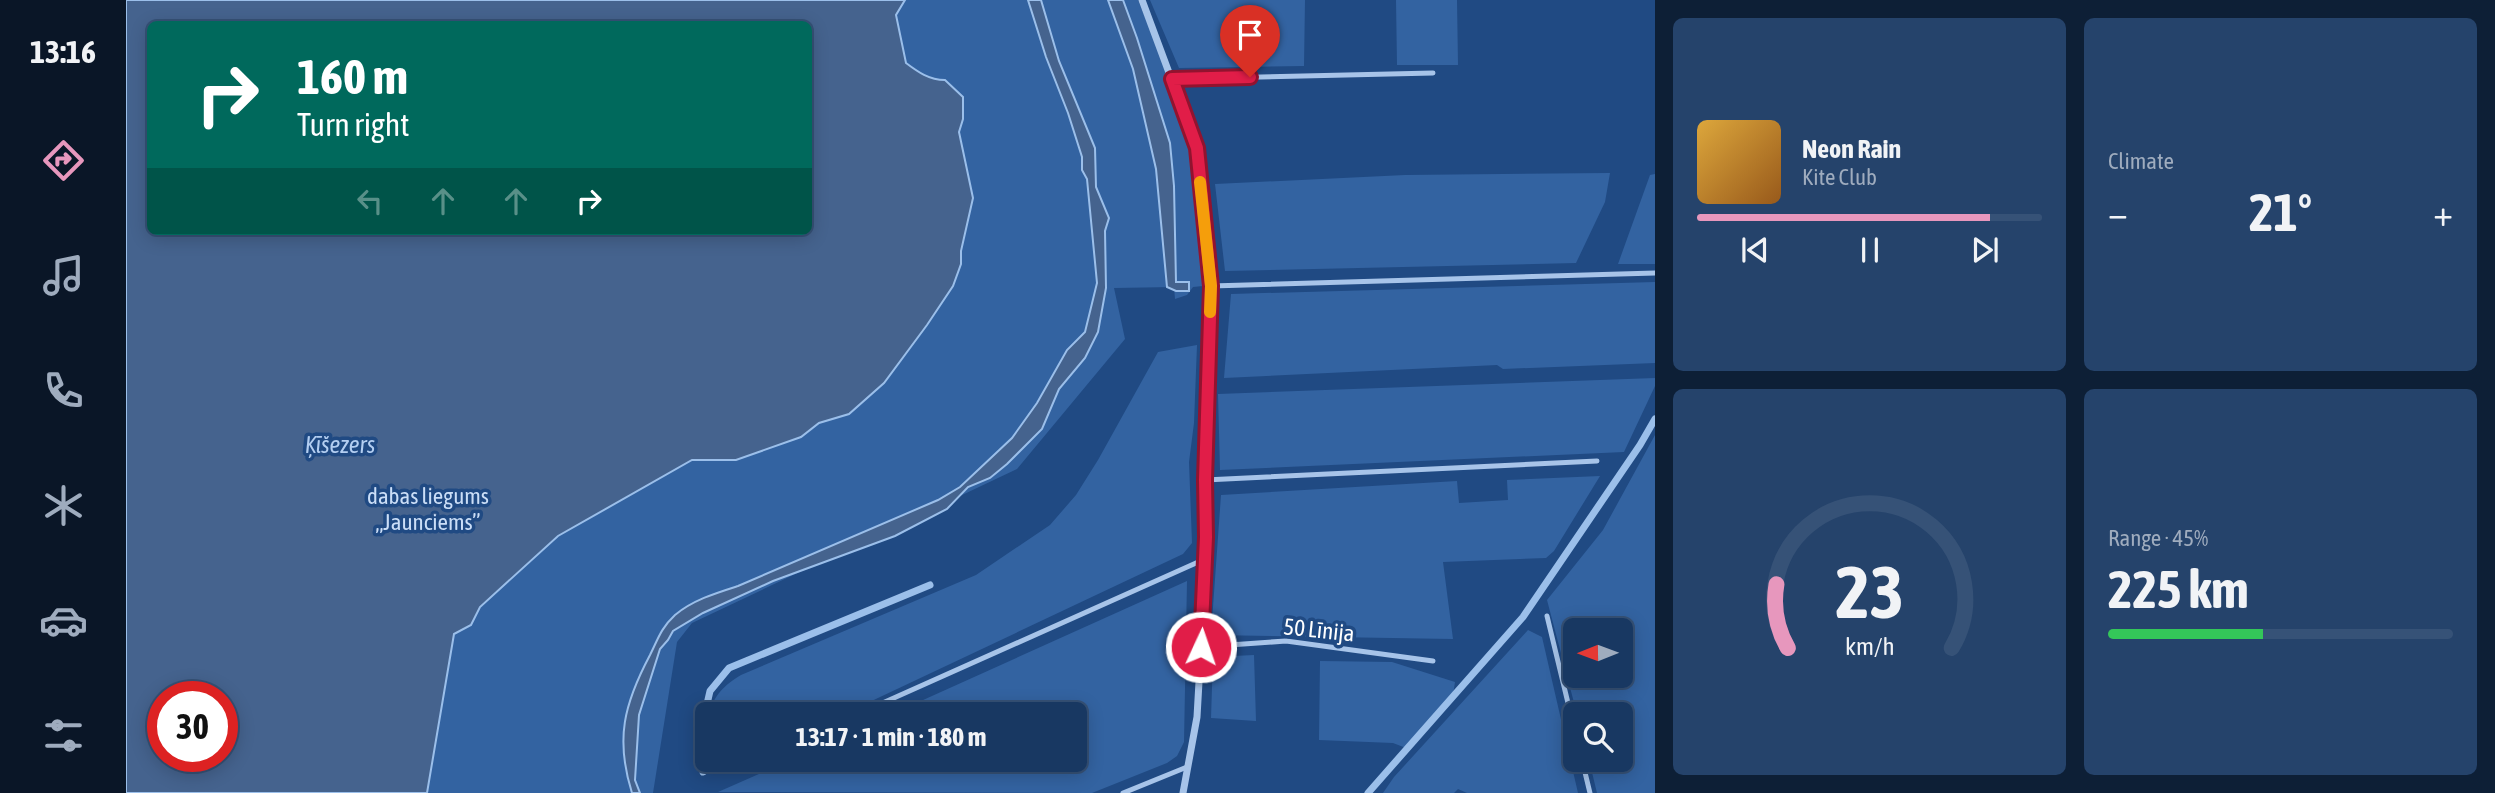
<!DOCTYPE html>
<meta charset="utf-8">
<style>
body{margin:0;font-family:"Asap Condensed",sans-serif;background:#25436b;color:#f1f3f6;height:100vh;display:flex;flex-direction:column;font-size:26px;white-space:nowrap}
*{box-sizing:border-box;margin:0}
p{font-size:23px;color:#9facbe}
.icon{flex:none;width:38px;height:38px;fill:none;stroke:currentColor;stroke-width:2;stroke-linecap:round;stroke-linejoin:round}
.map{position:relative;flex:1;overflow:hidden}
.side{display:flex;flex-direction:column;gap:18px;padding:18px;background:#0d1f36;width:840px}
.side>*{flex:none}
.guide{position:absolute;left:21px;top:21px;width:665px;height:214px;border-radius:10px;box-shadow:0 4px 18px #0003,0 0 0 2px #365277;background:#00695c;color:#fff;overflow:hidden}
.needle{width:46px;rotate:269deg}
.fabs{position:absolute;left:1437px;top:618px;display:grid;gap:14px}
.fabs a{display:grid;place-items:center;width:70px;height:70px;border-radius:10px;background:#183862;box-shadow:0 4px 18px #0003,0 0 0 2px #365277;font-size:35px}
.speed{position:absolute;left:21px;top:681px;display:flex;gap:14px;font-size:35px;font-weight:700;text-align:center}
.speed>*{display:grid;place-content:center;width:91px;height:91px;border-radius:50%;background:#183862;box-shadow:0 4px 18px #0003,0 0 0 2px #365277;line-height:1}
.speed .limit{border:10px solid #d22;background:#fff;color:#111}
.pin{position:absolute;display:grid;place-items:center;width:60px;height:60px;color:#fff;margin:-72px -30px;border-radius:50% 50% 50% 0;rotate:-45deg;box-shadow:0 0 7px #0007}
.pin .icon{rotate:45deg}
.me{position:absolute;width:77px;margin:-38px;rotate:3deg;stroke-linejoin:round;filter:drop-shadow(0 0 5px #0008)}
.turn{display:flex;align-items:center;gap:24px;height:147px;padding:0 35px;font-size:32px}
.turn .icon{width:91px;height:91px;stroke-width:2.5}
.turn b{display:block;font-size:49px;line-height:60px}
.lanes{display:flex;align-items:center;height:66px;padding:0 35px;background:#0003;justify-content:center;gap:35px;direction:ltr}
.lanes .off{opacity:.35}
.big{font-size:52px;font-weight:700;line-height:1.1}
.side .card{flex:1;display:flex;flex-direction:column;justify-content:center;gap:10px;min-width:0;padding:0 24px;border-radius:10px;background:#25436b}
.side .dial{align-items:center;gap:0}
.dial svg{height:182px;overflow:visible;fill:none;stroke:#365277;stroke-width:7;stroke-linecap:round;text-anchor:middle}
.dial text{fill:#f1f3f6;stroke:none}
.song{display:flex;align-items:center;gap:21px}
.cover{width:84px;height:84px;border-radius:10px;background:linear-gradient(135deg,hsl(40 70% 55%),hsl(30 70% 35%))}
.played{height:7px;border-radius:4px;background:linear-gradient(90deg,#e797bd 85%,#365277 85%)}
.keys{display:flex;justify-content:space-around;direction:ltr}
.heat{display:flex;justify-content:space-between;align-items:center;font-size:38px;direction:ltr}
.charge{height:10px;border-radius:5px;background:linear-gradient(90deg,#34c759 45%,#365277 0)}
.side .tiles{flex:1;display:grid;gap:18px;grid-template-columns:repeat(2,1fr)}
.trip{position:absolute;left:569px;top:702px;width:392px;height:70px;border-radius:10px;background:#183862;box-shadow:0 4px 18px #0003,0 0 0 2px #365277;font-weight:700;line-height:70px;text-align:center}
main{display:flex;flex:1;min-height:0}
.dock{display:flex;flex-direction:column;width:126px;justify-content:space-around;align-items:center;background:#0a1627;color:#9facbe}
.dock .icon{width:49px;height:49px}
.dock .on{color:#e797bd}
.dock b{font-size:32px;color:#f1f3f6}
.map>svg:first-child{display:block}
.green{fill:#3363a1;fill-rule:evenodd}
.water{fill:#45638e;stroke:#9bbfea;stroke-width:2;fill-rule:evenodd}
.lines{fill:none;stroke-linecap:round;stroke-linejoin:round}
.stream{stroke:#9bbfea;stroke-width:7}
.service{stroke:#a7c4e9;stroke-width:5}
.minor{stroke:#a7c4e9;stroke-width:7}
.route-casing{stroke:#92132f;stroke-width:18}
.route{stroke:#e11d48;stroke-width:12}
.slow{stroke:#f59e0b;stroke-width:12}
.labels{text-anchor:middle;stroke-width:7;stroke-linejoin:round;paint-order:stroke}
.park-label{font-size:23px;fill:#cbdef7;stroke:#204a83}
.street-label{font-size:23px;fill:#fff;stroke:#204a83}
.water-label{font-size:24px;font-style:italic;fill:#b3cef1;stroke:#204a83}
</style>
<main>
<nav class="dock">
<b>13:16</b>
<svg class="icon on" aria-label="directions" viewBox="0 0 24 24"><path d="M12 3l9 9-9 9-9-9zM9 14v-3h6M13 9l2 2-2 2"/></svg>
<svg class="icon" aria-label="music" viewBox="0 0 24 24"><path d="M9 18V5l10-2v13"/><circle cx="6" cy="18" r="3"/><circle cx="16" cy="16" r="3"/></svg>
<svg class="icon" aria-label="phone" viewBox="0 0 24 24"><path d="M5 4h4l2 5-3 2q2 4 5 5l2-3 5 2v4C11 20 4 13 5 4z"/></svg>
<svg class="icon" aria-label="climate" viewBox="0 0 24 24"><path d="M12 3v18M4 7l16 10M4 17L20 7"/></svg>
<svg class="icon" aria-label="car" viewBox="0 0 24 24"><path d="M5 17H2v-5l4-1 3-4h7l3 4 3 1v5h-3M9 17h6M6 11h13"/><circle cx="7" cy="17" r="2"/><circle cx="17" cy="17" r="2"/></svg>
<svg class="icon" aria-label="filters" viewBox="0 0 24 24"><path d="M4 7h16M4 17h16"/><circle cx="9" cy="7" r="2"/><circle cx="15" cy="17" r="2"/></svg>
</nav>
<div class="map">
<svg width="1529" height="793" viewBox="0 0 1529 793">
<rect width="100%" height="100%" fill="#204a83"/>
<!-- green -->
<path class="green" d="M0,0H1012L1062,121L1077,286L1067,287L1061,295L1049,299L1048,287L988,288L999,339L891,469L566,623L551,642L527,793H0ZM24,24H682V231H24ZM37,696H96V756H37Z
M1024,0H1179L1178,66L1053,68Z
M1270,0H1331L1332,65H1271Z
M1484,173L1479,202L1450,263L1099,271L1089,184L1279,175Z
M1529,174V264H1492L1524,175Z
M1529,282V363L1377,369L1371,365L1098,378L1105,294Z
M1071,345L1068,423L1063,462L1066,543L1057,554L718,714H582C589,695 597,686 615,675L850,575L924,525L950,495L972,460L1032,352Z
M1529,378V386L1498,452L1094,470L1092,394Z
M1529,435V793H1471L1463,760H1494V714H1451L1421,600L1477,530ZM1449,630H1494V676H1449Z
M1474,476L1428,551L1420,558L1317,562L1327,639L1085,635L1095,495L1331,481L1333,503L1382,500L1381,480Z
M1061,581L1058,742L1051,756L1041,763L966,793L592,792L665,760H948V714H766Z
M1402,630L1416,637L1452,793H1341L1332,789L1328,793H1257L1268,777Z
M1128,655L1130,721L1085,718L1087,657Z
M1194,661L1266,662L1329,682L1327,695L1280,748L1267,743L1193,740Z"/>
<!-- water -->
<path class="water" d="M0,0H779L770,15L780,63C792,72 803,80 819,80L837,97V119L833,132L847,198L835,251V264L827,286L801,325L758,383L723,414L693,423L675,437L610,460H566L432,536L354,607L345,625L328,634L301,793H0ZM24,24H682V231H24ZM96,696V756H37V696Z
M902,0H915L933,61L969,148L970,187L983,218L979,231L980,288L972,332L959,358L933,389L916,429L881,464L864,478L842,487L821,509L769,536L647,581L577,613L547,631L542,640L534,649L513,715L509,780L514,793H506C489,739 498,704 524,655C532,639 535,628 549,615C567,600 590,593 612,586L812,500L834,487L886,438L911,403L941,350L959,332L971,283L961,179L956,170V157L942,113L920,57Z
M982,0H997L1011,38L1044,143L1048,186L1050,282H1063V291H1050L1041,287L1030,169L1007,69Z"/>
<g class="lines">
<!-- stream -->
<path class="stream" d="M577,772L573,739L584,691L603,668L804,585
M1242,793L1397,617L1514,445L1529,419"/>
<!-- service -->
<path class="service" d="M1046,79L1307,73
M1085,286L1529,273
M1079,480L1471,461
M1421,616L1449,732
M1075,647L1160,641L1307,661
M732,714L1079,559
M1456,760L1464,793
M610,769L631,760
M997,793L1061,767"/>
<!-- minor -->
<path class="minor" d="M1016,0L1071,148L1085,286L1079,480L1081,514L1075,647L1071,717L1057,793"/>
</g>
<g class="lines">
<defs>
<path id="route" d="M1075,647L1080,537L1079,480L1085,286L1071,148L1046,79L1124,77"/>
</defs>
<!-- route casing -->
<use href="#route" class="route-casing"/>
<!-- route -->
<use href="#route" class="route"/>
<!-- slow -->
<path class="slow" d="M1074,182L1085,286L1084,312"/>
</g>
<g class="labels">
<!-- park labels -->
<g class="park-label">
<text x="302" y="504">dabas liegums<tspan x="302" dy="26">„Jaunciems”</tspan></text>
</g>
<!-- street labels -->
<g class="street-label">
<text transform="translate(1193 630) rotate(6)" y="8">50 Līnija</text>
</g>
<!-- water labels -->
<g class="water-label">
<text x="214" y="453">Ķīšezers</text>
</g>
</g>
</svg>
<div class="fabs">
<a><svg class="needle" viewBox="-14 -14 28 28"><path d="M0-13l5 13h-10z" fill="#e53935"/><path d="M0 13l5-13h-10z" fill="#9facbe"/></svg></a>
<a><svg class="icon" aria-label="search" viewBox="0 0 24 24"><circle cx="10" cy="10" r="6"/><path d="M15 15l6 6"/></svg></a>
</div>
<div class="speed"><div class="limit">30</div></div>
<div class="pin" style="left:1124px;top:77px;background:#d93025"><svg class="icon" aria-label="arrive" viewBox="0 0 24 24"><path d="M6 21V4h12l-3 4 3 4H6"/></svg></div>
<svg class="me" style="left:1075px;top:647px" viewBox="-20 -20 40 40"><circle r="17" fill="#e11d48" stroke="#fff" stroke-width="3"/><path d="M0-11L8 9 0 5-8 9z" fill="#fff"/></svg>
<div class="trip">13:17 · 1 min · 180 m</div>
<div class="guide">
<div class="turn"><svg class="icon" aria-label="right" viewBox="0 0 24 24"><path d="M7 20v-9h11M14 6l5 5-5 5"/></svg><div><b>160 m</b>Turn right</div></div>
<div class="lanes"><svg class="icon off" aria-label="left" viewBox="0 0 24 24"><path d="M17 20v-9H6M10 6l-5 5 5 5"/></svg><svg class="icon off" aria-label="ahead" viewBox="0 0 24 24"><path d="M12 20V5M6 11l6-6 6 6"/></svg><svg class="icon off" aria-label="ahead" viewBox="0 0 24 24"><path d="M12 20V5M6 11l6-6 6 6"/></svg><svg class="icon" aria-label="right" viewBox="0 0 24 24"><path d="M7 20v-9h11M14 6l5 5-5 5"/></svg></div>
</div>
</div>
<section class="side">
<div class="tiles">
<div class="card">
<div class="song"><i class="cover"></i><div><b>Neon Rain</b><p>Kite Club</p></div></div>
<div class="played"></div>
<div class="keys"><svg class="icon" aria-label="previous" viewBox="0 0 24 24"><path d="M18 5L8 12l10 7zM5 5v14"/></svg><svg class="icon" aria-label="pause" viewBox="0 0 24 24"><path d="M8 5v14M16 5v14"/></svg><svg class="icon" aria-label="next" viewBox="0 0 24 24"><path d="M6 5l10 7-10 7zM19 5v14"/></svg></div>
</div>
<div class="card"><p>Climate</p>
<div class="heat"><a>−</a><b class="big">21°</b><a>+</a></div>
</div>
<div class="card dial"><svg viewBox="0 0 100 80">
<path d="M14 69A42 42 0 1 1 86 69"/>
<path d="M14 69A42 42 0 0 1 9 41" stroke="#e797bd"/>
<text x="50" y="56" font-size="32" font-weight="700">23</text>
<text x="50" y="72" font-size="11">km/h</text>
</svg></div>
<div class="card"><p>Range · 45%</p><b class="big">225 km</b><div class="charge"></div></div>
</div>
</section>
</main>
